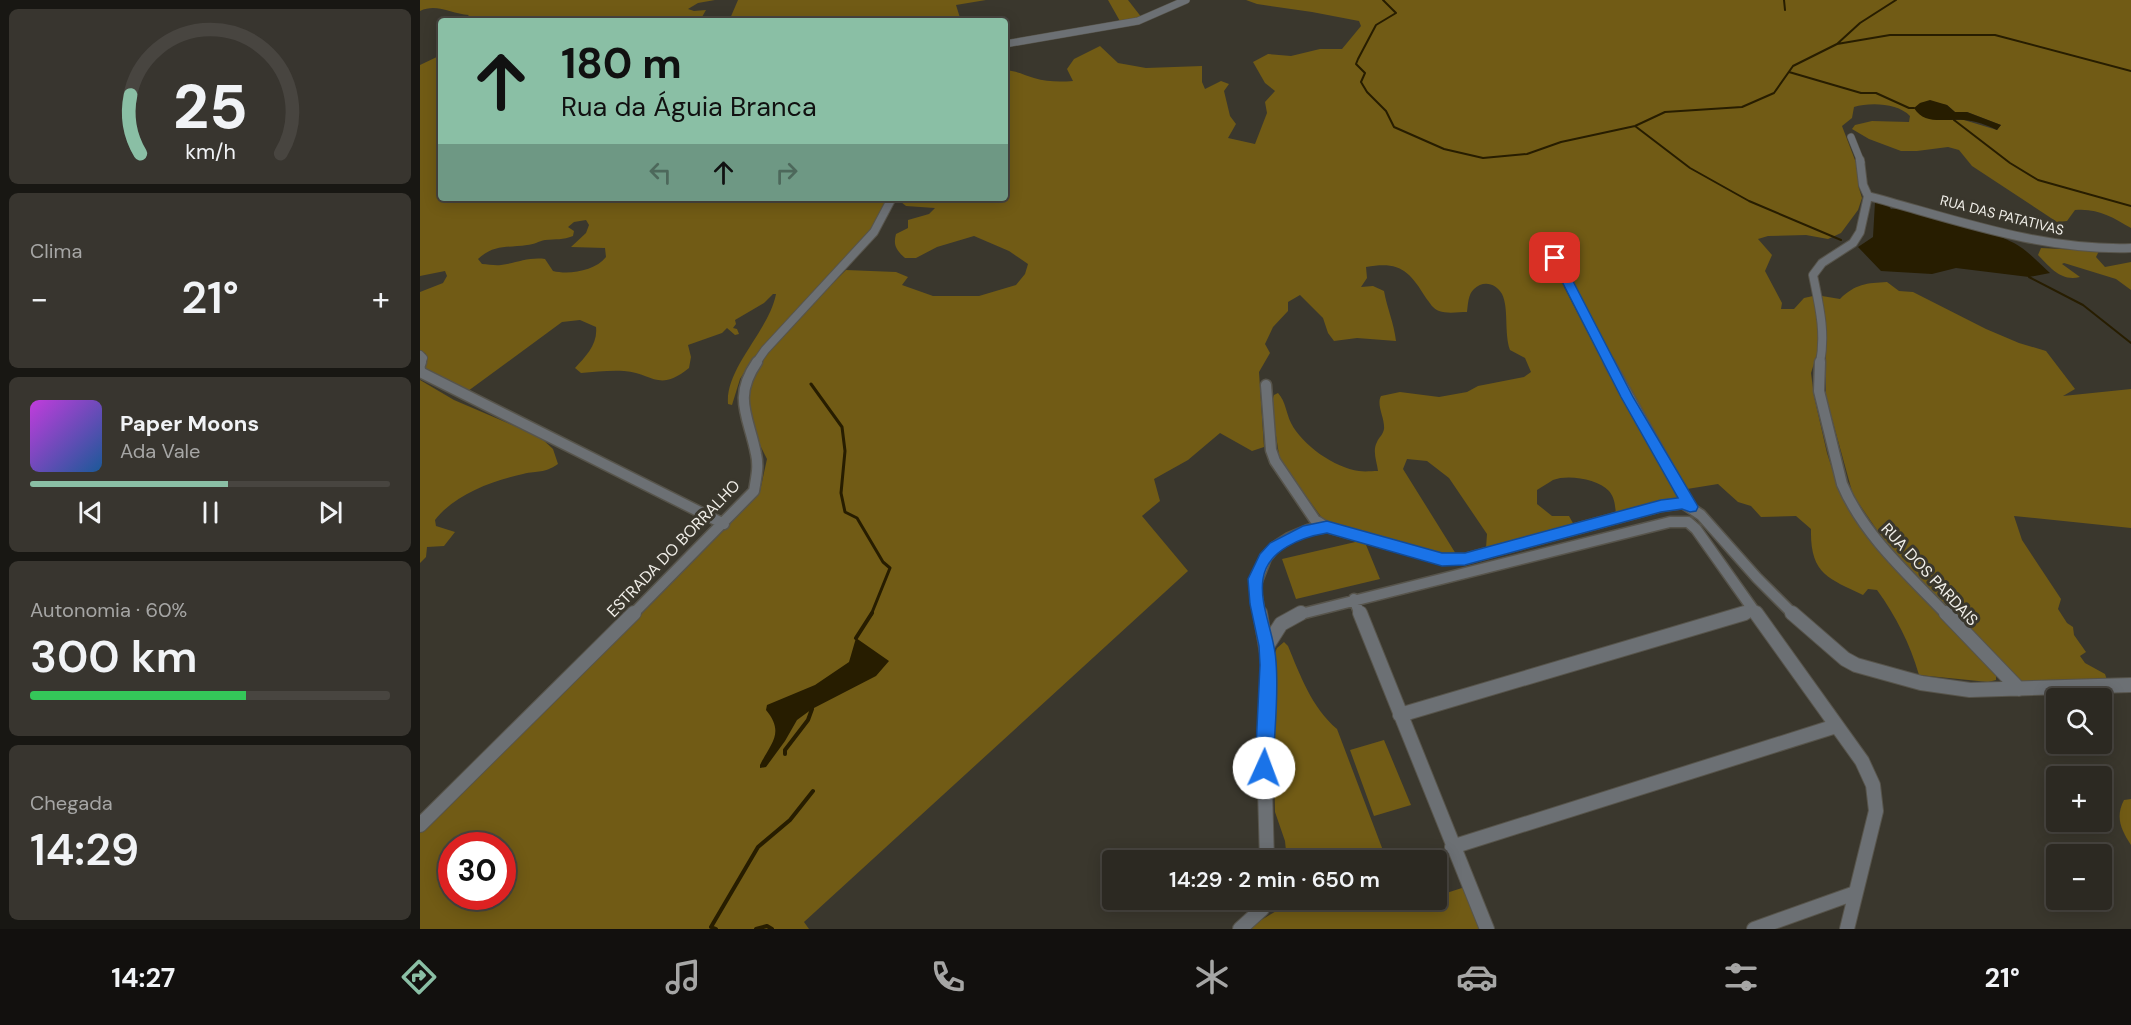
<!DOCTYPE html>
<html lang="pt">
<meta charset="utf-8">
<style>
body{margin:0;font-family:"DM Sans",sans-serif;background:#38352f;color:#f1f3f6;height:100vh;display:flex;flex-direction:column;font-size:22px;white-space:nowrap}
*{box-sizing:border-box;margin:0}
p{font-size:20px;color:#a6a6a5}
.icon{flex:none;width:33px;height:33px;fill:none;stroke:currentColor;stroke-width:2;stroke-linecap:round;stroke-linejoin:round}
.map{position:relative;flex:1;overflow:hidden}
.drawer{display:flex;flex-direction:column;gap:9px;padding:9px;background:#181713;width:420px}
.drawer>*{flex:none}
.banner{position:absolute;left:18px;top:18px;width:570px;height:183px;border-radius:6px;box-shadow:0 3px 15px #0003,0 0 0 2px #484540;background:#8abfa5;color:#111;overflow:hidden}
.controls{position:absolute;left:1626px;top:688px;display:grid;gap:12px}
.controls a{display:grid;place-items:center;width:66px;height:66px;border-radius:6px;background:#2c2922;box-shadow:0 3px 15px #0003,0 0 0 2px #484540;font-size:30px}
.speed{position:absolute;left:18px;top:832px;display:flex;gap:12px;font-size:30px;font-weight:700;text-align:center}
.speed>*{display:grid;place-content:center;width:78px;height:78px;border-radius:50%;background:#2c2922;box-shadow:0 3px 15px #0003,0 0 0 2px #484540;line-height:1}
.speed .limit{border:9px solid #d22;background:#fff;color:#111}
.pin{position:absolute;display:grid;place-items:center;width:51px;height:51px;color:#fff;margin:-26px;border-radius:12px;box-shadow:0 3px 9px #0006}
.me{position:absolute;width:66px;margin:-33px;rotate:2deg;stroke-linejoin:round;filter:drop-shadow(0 0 4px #0008)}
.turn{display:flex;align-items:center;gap:21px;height:126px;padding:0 24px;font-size:27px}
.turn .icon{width:78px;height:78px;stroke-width:2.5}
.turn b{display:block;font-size:42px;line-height:51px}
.lanes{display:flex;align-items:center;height:57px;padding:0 24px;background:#0003;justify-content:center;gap:30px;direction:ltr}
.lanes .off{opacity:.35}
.big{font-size:45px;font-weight:600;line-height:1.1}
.drawer .card{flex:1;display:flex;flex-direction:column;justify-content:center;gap:9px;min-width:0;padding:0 21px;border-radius:9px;background:#38352f}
.drawer .dial{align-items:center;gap:0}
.dial svg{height:156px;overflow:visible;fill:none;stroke:#484540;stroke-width:7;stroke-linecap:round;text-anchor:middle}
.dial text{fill:#f1f3f6;stroke:none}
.song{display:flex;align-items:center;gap:18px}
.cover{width:72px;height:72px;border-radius:9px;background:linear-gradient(135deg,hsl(290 70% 55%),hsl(210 70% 35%))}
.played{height:6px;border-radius:3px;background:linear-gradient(90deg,#8abfa5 55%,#484540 55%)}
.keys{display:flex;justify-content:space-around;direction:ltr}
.heat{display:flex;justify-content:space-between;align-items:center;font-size:33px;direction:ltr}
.charge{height:9px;border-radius:4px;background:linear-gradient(90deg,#34c759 60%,#484540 0)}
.trip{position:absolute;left:682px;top:850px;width:345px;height:60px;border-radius:6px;background:#2c2922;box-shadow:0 3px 15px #0003,0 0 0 2px #484540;font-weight:600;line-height:60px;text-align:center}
.tabs{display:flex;height:96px;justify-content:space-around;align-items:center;background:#12100e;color:#a6a6a5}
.tabs .icon{width:42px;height:42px}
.tabs .current{color:#8abfa5}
.tabs b{font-size:27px;color:#f1f3f6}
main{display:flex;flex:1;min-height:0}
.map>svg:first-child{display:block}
.green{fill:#715b15;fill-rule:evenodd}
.water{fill:#271d00}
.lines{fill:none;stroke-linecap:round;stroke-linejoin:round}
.stream-far2{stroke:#271d00;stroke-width:2}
.stream-far1{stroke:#271d00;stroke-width:3}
.stream{stroke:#271d00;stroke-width:4}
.street-far3-casing{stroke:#57544b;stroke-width:8}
.street-far2-casing{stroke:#57544b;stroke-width:10}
.street-far1-casing{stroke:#57544b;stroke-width:13}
.street-casing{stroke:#57544b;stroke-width:16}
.street-far3{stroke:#6c7074;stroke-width:7}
.street-far2{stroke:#6c7074;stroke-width:8}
.street-far1{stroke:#6c7074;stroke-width:10}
.street{stroke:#6c7074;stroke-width:14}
.route{fill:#1a73e8;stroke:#114b97;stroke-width:1.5}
.labels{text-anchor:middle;stroke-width:6;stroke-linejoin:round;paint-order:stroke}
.far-street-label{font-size:14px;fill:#f1efe9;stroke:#3a372d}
.street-label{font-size:16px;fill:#f1efe9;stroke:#3a372d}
</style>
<main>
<section class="drawer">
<div class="card dial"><svg viewBox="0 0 100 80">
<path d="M14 69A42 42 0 1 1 86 69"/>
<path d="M14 69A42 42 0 0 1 9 39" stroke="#8abfa5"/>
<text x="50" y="56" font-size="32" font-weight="700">25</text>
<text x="50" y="72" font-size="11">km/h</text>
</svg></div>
<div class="card"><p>Clima</p>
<div class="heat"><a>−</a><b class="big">21°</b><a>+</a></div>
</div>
<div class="card">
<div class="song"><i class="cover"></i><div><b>Paper Moons</b><p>Ada Vale</p></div></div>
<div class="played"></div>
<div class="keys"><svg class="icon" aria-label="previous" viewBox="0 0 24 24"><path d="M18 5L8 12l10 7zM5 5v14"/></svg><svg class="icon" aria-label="pause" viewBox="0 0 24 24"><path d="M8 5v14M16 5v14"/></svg><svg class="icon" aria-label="next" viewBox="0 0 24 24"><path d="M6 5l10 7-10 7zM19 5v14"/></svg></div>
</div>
<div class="card"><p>Autonomia · 60%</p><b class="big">300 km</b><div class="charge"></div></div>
<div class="card"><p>Chegada</p><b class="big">14:29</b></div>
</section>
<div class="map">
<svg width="1711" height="929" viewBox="0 0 1711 929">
<rect width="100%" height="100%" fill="#3a372d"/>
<!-- green -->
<path class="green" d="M0,0H295L278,3L268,9L274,11L286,10L282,17L260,21H42L49,15C31,14 17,3 0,11Z
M318,0H566L536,5L541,21H309Z
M688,0H708L722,18L701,23Z
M826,0H1711V228C1692,217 1678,208 1655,210L1647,221L1637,222L1552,166L1539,150L1528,147L1497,151H1481L1449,139L1432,129L1435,125L1452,121L1489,122L1490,116C1478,103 1450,102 1434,107L1432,118L1422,126L1438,168V185L1442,198L1438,210L1421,233L1408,239L1386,235L1348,236L1338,239L1352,255L1345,271L1362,303L1361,309H1374L1384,298L1393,296L1395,300L1401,341L1391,373L1394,396L1407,453L1421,496L1435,517L1576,672V680L1568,682L1499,675C1490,644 1476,616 1457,590L1448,589L1443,595C1408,578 1390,574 1391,529L1376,516L1341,517L1331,506L1318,502L1298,484L1267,489C1221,425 1187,352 1152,283L1144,287L1204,402L1262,499H1249L1196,514C1195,506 1195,498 1189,491C1178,479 1148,474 1133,480C1128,483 1122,487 1117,490V504L1132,516H1149L1154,525L1066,548L1067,534L1029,478L1007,461L987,459L983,469L1036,554L1027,555L905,522L860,461L851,404L854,395L858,393C866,402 866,413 871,423C882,445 915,468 939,471C945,472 952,471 958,471C957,462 952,451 957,442C959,437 963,435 964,429C965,418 956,405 961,396L980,392L1019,397L1047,392L1058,386L1104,377L1111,372L1105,358L1090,350C1084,333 1089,308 1082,294C1076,283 1063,280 1054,289C1048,294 1048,305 1047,312C1039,312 1027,314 1019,311C1013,309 1010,303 1006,298C989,270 979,261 946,267L947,278L941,287L953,286L964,291C967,308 974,323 976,341L937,338L914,341L908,333L903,318L880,295L868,302V311L853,327L845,344L850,353L839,372L844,447L832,451L800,433L768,460L734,479L740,501L722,516L768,571L384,922L389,929H0V832L317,516L340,491L347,459C337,439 321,409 329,385C340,349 399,298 426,270L476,272L488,277L482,285L513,296H559L596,285L605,274L608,264L589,251L554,236L517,247L496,258H485C476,250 473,245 476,234L488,228V220L509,214L515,208L486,206L476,198H585V71C596,70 604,75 614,78C627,82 640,82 653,81L647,69L654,59L680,46L698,63L726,68L782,66V82L785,89L801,81L809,84L804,91L810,116L816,124L808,138L835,144L847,113L845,102L855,91L845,83L833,62L848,54L871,56L900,49H922L941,26L939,21L892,12L837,4ZM1509,102L1527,105L1535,112H1547L1581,125L1577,130L1544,120H1522L1500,103ZM32,846H82V897H32Z
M21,55V198H469L447,237L333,359L320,379L312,405L308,404C305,368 349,331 356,294H353L344,303L315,320L316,324L313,328L317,329L319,334L315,335L307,328L302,333L268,345L271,357L269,368C238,393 233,373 204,371C190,370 175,372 161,373L155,368C166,356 178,344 176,327L160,320L142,322L48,391L4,371L6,354L0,350V292L23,283L27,276L25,271L0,276V65ZM166,220L169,225L166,233L151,247L185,248L186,257C175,271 149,275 133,271L125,259C108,257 97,263 81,265C75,266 68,264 62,264L58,259C74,244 88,248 107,245C113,245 119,241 125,240C136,239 143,240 153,236L154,231L148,227L154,222Z
M1621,248L1679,251L1676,257L1685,267L1711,262V290L1696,279L1644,263L1642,264L1660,277C1641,282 1630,267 1618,255Z
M1467,282L1479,291L1493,292L1566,329L1599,343L1626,351L1655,389L1643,396L1711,389V528L1594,516L1602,540L1641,599L1638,609L1647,623L1653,627L1654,635L1666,652L1660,656L1665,663L1685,674L1687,680L1598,683L1484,563L1461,536L1433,495L1406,397V328L1402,296L1420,299C1435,284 1447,283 1467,282Z
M0,380L34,400L120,437L133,449L138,464C123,474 119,470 103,474C72,481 35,494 15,520L16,526L35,532L24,546L7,547L6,557L0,563Z
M944,540L960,579L876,599L862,559Z
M864,642L868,646C880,675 892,708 917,729L967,861H867L865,841L855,812L853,720V658L857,648Z
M964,740L991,805L954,816L930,750Z
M1711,799V845C1701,830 1695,817 1704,800Z
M1045,887L1064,929H826L868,904V900H981L984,907L1005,900H1017V896Z"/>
<!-- water -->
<path class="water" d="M1510,100L1527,105L1535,112H1547L1581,125L1577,130C1567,125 1556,121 1544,120C1526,118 1505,126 1494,108L1500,103Z
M1455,202L1467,204L1471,209C1494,204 1573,231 1594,243C1607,250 1619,263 1630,273L1609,277L1536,268L1512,274L1461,271L1438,247L1453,237Z
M436,638L469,661L456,676L392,709L377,720L365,741L346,767L340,768V765C351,743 365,733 346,710L347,705L395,685L429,662Z"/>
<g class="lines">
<!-- stream-far2 -->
<path class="stream-far2" d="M963,0L976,13L956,25L938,59L936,64L945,73L941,82L947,92L966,111L974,127L1024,149L1063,158L1107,154L1141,142L1215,126L1245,112L1322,107L1354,93L1373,66L1417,44L1470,35H1575L1711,71
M1364,0L1365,10
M1417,44L1440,23L1476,0
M1369,72L1441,93H1456L1489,108H1494
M1534,120L1590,163L1618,180L1711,206
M1215,126L1270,168L1329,201L1421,240
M1609,277L1663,305L1711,343"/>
<!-- stream-far1 -->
<path class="stream-far1" d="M391,384L422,427L425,451L421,493L425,512L437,518L463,562L470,568L451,615"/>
<!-- stream -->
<path class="stream" d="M436,638L452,613
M365,754V750L388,720L392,709
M296,929L291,927L338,847L370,820L393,791
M336,929L347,926L352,929"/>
<defs>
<path id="street-far3" d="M585,44L718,21L766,0
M1431,137L1441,162"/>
<path id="street-far2" d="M1448,196C1534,219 1621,251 1711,248
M1125,238L1190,363
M0,355L3,358L1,363
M336,363L345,350L454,232L472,198
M1400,363C1406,332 1399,305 1393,275L1402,263L1433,243L1440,232L1448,196L1443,185L1440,160"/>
<path id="street-far1" d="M1189,362L1270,506
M1400,362L1399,391L1422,484C1444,536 1489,575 1527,615
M0,365L1,362
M0,369V372L304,524
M846,385L851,450L855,461L895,520L906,527
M934,599L940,615
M212,615L334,491C336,478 339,467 336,454C329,417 312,398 337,362
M840,615L835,586L846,558L855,547L869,538L888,530L907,527L1022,559H1045L1241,506L1263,503L1281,515L1337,578L1374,615
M877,615L1250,522H1268L1276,529L1337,615
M1320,615L1333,611"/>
<path id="street" d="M840,613L849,665L844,754L847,861
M940,613L1067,929
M1336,613L1442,761L1453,785L1456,811L1427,929
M1372,613L1425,659L1436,665L1501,683L1550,690L1711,685
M1526,613L1599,689
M847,646L861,624L881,613
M980,715L1325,613
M0,825L214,613
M1032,847L1416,726
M820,929L842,909L846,900
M1334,929L1435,893"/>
</defs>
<!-- street-far3 casing -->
<use href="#street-far3" class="street-far3-casing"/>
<!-- street-far2 casing -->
<use href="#street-far2" class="street-far2-casing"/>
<!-- street-far1 casing -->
<use href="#street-far1" class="street-far1-casing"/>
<!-- street casing -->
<use href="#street" class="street-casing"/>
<!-- street-far3 -->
<use href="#street-far3" class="street-far3"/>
<!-- street-far2 -->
<use href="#street-far2" class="street-far2"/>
<!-- street-far1 -->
<use href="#street-far1" class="street-far1"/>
<!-- street -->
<use href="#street" class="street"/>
</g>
<!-- route -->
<path class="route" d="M1135,255L1141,258L1213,397L1276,503L1278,507L1276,511L1270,512L1262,509L1241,512L1045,565L1022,566L907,533C882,537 847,550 843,579C839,606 855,635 856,662C859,697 854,733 853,768L850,774L844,777L838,774L835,768L840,665L839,646L830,604L828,579L840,554L850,543L883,526L907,521L1022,553H1045L1241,500L1258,498L1201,397L1130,258Z"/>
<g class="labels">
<!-- far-street labels -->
<g class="far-street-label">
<text transform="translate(1582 215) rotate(14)" y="5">RUA DAS PATATIVAS</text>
</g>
<!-- street labels -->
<g class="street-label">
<text transform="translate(253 548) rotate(-46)" y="6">ESTRADA DO BORRALHO</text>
<text transform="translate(1510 574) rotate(47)" y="6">RUA DOS PARDAIS</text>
</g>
</g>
</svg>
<div class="controls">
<a><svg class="icon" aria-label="search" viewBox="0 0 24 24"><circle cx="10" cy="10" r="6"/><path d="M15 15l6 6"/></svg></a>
<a>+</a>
<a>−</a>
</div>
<div class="speed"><div class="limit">30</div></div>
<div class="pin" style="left:1135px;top:258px;background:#d93025"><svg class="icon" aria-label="arrive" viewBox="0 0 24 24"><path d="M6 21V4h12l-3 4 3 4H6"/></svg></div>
<svg class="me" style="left:844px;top:768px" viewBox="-20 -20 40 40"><circle r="19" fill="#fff"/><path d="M0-13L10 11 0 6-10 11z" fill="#1a73e8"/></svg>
<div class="trip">14:29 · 2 min · 650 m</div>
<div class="banner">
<div class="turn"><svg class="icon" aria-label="ahead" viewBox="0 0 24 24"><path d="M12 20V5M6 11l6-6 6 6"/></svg><div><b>180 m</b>Rua da Águia Branca</div></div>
<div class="lanes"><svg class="icon off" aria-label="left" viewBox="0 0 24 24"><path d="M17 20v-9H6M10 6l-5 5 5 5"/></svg><svg class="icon" aria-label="ahead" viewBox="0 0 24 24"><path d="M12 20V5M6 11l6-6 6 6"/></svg><svg class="icon off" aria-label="right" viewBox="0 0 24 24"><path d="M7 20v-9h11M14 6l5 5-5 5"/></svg></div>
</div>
</div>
</main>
<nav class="tabs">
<b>14:27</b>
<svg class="icon current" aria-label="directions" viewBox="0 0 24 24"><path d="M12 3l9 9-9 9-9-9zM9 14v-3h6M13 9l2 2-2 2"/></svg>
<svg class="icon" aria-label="music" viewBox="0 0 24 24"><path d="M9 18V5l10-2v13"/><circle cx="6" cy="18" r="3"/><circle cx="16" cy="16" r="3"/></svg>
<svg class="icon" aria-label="phone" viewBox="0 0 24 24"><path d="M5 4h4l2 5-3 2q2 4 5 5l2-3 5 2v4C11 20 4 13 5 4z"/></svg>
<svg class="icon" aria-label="climate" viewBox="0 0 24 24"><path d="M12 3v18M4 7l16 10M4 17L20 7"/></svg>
<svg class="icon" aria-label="car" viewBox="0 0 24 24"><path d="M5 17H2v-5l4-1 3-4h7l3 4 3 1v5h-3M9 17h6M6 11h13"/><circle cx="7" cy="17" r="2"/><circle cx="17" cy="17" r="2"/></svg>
<svg class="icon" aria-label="filters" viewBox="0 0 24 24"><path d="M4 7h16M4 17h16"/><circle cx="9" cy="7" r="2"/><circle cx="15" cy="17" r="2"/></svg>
<b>21°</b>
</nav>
